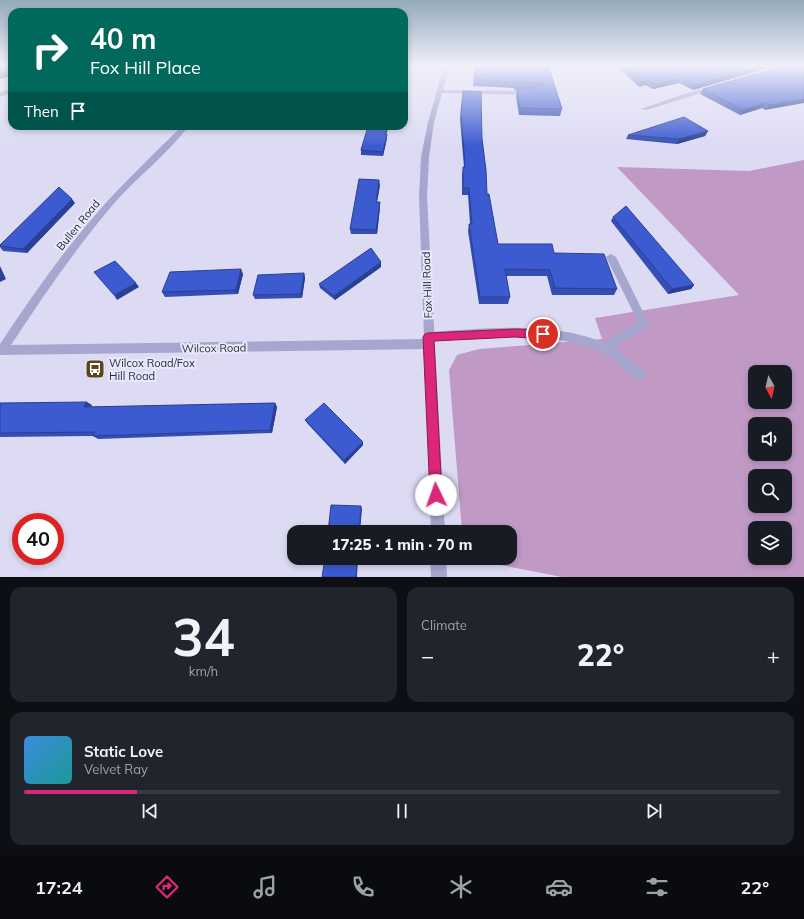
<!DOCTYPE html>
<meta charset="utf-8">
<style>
body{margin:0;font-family:Mulish,sans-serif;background:#20242c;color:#f1f3f6;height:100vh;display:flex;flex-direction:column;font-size:15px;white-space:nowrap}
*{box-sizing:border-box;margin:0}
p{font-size:13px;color:#9ea1a6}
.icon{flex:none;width:22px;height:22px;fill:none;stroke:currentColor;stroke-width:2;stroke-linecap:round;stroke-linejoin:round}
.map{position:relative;height:577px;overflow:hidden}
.side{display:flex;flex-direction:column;gap:10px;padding:10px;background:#0d0f14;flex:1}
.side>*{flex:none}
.banner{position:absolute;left:8px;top:8px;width:400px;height:122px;border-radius:12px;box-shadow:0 2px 6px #0003;background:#00695c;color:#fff;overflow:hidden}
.needle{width:26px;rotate:172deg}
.controls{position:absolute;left:748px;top:365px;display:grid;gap:8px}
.controls a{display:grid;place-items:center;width:44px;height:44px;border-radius:8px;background:#171b24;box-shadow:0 2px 6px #0003;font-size:20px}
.speed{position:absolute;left:12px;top:513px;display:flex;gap:8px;font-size:20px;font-weight:700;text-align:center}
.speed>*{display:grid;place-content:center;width:52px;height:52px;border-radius:50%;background:#171b24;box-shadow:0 2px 6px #0003;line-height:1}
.speed .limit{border:6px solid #d22;background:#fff;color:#111}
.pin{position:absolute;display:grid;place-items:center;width:34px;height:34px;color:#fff;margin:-17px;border:2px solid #fff;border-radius:50%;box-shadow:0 1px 4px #0007}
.me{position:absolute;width:44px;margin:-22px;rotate:357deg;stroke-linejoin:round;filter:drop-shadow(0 0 3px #0008)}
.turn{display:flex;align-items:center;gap:14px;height:84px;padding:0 16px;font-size:18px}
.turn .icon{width:52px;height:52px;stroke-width:2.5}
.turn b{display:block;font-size:28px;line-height:34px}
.then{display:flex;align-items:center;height:38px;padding:0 16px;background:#0003;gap:8px;font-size:15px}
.big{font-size:30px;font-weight:800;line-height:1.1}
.side .widget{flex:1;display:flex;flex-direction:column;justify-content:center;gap:6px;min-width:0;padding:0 14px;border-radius:12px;background:#20242c}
.side .dial{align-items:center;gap:0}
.dial b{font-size:52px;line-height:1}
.song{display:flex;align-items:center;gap:12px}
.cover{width:48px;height:48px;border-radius:6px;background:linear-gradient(135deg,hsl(210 70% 55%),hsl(180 70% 35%))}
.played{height:4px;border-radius:2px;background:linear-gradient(90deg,#db2777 15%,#363941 15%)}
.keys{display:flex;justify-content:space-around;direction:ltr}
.heat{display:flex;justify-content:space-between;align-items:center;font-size:22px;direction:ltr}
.side .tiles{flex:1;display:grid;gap:10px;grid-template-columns:1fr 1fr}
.widget:last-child{grid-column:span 2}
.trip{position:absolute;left:287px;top:525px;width:230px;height:40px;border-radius:12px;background:#171b24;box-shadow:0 2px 6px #0003;font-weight:800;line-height:40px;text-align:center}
.tab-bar{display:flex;height:64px;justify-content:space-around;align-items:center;background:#090b0e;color:#9ea1a6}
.tab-bar .icon{width:28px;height:28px}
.tab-bar .active{color:#db2777}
.tab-bar b{font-size:18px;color:#f1f3f6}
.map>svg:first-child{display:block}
.green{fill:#c099c5;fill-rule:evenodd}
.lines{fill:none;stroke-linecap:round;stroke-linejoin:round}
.service{fill:#a6a6ce;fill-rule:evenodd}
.minor{fill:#a6a6ce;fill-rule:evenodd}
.tertiary{fill:#a6a6ce;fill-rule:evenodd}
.wall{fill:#344eb4}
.shaded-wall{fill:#2a4092}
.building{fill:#3c5bd1;stroke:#2a4092}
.route{fill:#db2777;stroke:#8e194d}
.labels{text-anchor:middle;stroke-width:4;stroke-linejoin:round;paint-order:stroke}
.street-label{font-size:11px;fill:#272a39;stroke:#eae8fb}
.poi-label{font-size:11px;fill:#272a39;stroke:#eae8fb;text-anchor:start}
</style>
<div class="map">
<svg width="804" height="577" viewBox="0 0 804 577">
<rect width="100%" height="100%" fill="#dddbf4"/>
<!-- green -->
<path class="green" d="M804,160V577H562L480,561L476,558H510V532H462L449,370L457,355L479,349L602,339L595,318L739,295L617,167L749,171ZM755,372H785V402H755ZM755,424H785V454H755ZM755,476H785V506H755ZM755,528H785V558H755Z"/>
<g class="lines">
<!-- service -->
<path class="service" d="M440,90L530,91L533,93L530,95L438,93V91Z
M611,254L616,257L649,324L648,327L622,342L611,353L607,355L603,353L601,350C608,336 625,329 638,322L606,257Z"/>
<!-- minor -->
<path class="minor" d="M716,85L718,86V88L646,110L641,109L684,94Z
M12,88V92L0,97V93Z
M182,126H189C169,152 140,175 117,200C78,245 44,295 11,345L424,339L423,337L424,334L428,332C486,329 559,319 612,347C624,354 634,363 644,371L646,375L644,379L640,380L636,379C625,370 615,359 602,353C551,329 488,338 433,341L435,344L433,347L429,349L0,355V344C30,299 61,254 97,213C123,183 153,155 182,126Z"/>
<!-- tertiary -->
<path class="tertiary" d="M444,65H450L434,122L429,157L427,197L445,532H431L419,197L421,157L428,122Z
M430,558H446L447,577H431Z"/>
</g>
<!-- wall -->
<path class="wall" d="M475,65H548L562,109L560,116L519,115L516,97L517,90H514V88L473,86Z
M616,65H779L693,90L679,83L653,89L645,85L639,87Z
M804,65L765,110L762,108L740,115L700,94L703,89Z
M463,91L482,139L487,194L498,244L554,253L617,289L614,295H552L547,276H506L510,297L508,304H479L468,231L469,224H470L468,195H462V174L464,167L460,119Z
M708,131L705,136L677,144L626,139L628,135Z
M387,134V138L383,156L361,155V150Z
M380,185L377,202H380V207L377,234H351L350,229Z
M75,203L27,253L3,251L0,247V245Z
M613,217L694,285L691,289L668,294L611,221Z
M381,267L335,300L320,288L319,284Z
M304,273L305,278L302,298L255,299L253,295Z
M243,274L238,294L165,297L162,292Z
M0,403L92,405L91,407L275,403L277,407L272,433L98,439L93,436L0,437Z
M305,420L363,445L345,464L307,423Z"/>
<!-- shaded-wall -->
<path class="shaded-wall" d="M766,65H779L693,90L695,85Z
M407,66V70L404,80V76Z
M12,72V76L0,79V74Z
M681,78L679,83L653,89L655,85Z
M647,80L645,85L639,87L641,82Z
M804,99V103L765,110L769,105Z
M765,103L762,108L740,115L743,110Z
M388,126H389L385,138V134Z
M708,131L705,136L677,144L679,139Z
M387,134V138L383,156V152Z
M379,180L380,185L376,207V202Z
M72,199L75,203L27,253L23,249Z
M380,202V207L377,234L376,230Z
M381,262V267L335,300L334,296Z
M0,266L6,279L0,282Z
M241,269L243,274L238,294L236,290Z
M304,273L305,278L302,298L301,294Z
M136,283L139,287L117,300L114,295Z
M694,285L691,289L668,294L672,289Z
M87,402L92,405L89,411L84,407Z
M275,403L277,407L272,433L270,430Z
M363,442V445L345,464L344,460Z
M361,506L362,509L360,532H359Z
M357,558H358L357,577H356Z"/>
<!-- building -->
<path class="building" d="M0,65H12V72L0,74Z
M404,65L407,66L404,76Z
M475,65H548L562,109L520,108L517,90L543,86L544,85L540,82L516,83L515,82L474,79Z
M623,65H766L695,85L681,78L655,85L647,80L641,82Z
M787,65H804V99L769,105L765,103L743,110L703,89Z
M463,91L481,92L482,139L486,170L487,194H489L498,244H552L554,253L604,254L617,289L555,288L550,270L505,269L510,297H480L469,224H472L469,188H463V167H465L461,112Z
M684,117L708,131L679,139L628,135Z
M368,126H388L385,134H387L383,152L361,150Z
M359,179L379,180L376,202H380L376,230L350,229Z
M59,187L72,199L23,249L0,246V245Z
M626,206L694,285L672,289L613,217Z
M371,248L381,262L334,296L319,284Z
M115,261L136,283L114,295L94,272Z
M241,269L236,290L162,292L170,272Z
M304,273L301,294L253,295L258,275Z
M87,402L84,407L275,403L270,430L93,436L95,432L0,433V403Z
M324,403L363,442L344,460L305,420Z
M331,505L361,506L359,532H328Z
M325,558H357L356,577H322Z"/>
<!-- sky -->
<linearGradient id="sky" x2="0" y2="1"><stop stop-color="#93aabb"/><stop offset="0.45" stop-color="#f0effa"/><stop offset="1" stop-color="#f0effa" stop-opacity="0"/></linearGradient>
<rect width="804" height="146" fill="url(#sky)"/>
<!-- route -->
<path class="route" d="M515,329L543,330L546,331L548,334L546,337L543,339L515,337L434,341L442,495L440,500L436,502L431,500L430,495L423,337L425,334L428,333Z"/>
<!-- icons -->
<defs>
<symbol id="bus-square" viewBox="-11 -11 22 22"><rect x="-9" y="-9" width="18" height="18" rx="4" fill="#5e4419" stroke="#eae8fb"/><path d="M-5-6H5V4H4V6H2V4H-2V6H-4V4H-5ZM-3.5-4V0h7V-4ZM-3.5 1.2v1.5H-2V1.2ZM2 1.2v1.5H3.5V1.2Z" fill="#fff"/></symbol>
</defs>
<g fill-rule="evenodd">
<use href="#bus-square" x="84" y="358" width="22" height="22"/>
</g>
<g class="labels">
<!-- street labels -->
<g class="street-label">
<text transform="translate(78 225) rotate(-51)" y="4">Bullen Road</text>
<text transform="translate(427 285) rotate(-92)" y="4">Fox Hill Road</text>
<text transform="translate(214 348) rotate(-1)" y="4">Wilcox Road</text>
</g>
<!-- poi labels -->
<g class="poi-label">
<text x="109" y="367">Wilcox Road/Fox<tspan x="109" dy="13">Hill Road</tspan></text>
</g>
</g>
</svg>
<div class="controls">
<a><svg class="needle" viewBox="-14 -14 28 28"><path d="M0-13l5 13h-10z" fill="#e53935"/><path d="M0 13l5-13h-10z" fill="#9ea1a6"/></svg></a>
<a><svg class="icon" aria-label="sound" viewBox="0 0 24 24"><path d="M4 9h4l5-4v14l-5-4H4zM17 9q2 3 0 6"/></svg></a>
<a><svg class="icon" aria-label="search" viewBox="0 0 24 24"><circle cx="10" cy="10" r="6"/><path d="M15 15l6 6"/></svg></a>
<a><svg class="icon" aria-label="layers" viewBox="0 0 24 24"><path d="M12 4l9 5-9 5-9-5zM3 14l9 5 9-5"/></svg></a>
</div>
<div class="speed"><div class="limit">40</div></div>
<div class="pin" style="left:543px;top:334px;background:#d93025"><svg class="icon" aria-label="arrive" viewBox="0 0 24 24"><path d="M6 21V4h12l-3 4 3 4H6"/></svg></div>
<svg class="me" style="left:436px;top:495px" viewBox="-20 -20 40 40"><circle r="19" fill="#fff"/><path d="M0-13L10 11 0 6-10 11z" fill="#db2777"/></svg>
<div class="trip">17:25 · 1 min · 70 m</div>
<div class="banner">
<div class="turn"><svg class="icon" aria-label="right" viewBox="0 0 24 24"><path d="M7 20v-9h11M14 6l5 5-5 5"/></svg><div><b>40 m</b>Fox Hill Place</div></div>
<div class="then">Then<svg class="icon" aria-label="arrive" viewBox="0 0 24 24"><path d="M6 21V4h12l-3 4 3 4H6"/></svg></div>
</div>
</div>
<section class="side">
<div class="tiles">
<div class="widget dial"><b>34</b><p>km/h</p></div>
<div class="widget"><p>Climate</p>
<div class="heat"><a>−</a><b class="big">22°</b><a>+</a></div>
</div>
<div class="widget">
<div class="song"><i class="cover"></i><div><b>Static Love</b><p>Velvet Ray</p></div></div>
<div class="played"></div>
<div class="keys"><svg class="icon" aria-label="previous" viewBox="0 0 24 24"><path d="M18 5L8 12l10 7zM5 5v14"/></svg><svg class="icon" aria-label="pause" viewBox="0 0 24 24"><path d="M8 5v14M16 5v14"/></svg><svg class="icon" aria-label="next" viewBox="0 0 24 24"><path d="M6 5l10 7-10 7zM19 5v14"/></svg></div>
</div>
</div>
</section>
<nav class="tab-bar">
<b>17:24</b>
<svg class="icon active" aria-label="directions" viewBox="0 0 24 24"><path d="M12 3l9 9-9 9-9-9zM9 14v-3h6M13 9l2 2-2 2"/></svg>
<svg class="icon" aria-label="music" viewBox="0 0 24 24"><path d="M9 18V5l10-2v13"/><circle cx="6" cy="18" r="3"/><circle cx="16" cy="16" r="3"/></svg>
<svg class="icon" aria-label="phone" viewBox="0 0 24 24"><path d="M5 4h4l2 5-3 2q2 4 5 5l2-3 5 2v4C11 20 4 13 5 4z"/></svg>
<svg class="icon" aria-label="climate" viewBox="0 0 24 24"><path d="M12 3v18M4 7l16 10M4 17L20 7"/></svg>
<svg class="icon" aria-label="car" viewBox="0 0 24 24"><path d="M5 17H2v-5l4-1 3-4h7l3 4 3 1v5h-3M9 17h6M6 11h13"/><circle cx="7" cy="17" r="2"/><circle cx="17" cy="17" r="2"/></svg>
<svg class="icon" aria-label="filters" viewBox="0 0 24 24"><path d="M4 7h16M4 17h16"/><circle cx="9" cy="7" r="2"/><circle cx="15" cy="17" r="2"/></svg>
<b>22°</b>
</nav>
